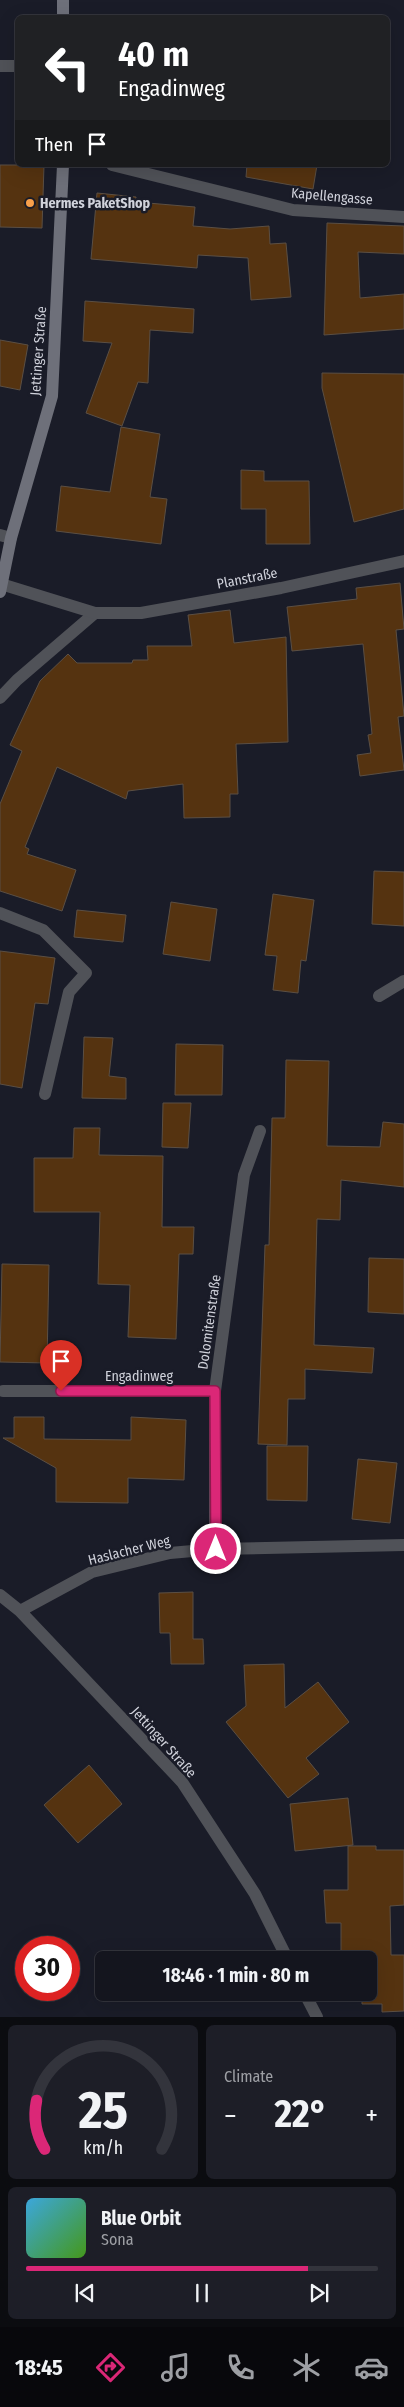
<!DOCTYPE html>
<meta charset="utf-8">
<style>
body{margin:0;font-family:"Fira Sans Condensed",sans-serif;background:#1d1e27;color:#f1f3f6;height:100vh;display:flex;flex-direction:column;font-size:19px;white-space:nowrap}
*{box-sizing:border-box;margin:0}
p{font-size:16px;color:#9d9fa4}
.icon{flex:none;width:28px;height:28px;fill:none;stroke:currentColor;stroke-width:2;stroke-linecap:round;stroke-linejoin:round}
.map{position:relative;height:2017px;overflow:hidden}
.sheet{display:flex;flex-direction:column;gap:8px;padding:8px;background:#0b0c10;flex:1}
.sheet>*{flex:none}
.banner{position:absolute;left:15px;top:15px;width:375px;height:152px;border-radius:8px;box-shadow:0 5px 20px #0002,0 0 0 1px #33343c;background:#202124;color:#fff;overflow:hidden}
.speed{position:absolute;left:15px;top:1936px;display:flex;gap:10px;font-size:25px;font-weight:700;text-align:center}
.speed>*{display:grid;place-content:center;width:65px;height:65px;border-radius:50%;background:#14151e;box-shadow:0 5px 20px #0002,0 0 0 1px #33343c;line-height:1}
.speed .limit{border:8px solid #d22;background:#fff;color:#111}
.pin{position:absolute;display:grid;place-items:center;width:42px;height:42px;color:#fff;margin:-51px -21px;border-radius:50% 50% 50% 0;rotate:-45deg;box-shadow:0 0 5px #0007}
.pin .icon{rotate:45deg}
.me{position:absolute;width:55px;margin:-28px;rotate:0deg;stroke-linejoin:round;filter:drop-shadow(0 0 4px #0008)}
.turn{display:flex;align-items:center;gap:18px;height:105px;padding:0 20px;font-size:22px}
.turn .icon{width:65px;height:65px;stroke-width:2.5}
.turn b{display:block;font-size:35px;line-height:42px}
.then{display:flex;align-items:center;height:48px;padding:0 20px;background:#0003;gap:10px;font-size:19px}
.big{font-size:38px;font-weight:700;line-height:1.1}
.sheet .card{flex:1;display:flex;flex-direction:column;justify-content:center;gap:8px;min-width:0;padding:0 18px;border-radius:8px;background:#1d1e27}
.sheet .dial{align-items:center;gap:0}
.dial svg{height:130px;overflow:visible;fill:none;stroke:#33343c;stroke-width:7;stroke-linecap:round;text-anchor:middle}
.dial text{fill:#f1f3f6;stroke:none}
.song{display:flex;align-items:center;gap:15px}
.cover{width:60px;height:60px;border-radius:8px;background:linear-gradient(135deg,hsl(200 70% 55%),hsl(100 70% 35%))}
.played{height:5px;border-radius:2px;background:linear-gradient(90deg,#db2777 80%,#33343c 80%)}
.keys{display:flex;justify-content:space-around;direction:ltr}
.heat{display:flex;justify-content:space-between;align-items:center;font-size:28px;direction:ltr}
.sheet .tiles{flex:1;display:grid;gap:8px;grid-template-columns:1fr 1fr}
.card:last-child{grid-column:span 2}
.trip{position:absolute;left:95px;top:1951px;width:282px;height:50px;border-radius:8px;background:#14151e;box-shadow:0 5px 20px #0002,0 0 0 1px #33343c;font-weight:700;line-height:50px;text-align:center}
.dock{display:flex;height:80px;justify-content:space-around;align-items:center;background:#08080c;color:#9d9fa4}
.dock .icon{width:35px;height:35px}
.dock .active{color:#db2777}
.dock b{font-size:22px;color:#f1f3f6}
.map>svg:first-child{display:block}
.building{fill:#553310;stroke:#5b4f44}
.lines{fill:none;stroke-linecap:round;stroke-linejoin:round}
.lane{stroke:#505258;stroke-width:12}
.street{stroke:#505258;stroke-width:12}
.secondary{stroke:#6e707a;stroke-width:12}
.route-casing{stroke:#8e194d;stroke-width:12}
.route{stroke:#db2777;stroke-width:9}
.poi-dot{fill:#f8a04b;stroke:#1a1c28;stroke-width:2}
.labels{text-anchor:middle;stroke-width:5;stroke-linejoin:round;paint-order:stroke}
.street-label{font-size:14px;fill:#d0d2db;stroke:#1a1c28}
.poi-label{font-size:14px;font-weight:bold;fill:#d0d2db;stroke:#1a1c28;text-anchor:start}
</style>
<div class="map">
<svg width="404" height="2017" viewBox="0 0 404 2017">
<rect width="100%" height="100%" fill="#1a1c28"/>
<!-- building -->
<path class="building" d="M0,165H44L42,228L0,227Z
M247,165H317L313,189L246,177Z
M97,193L136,197V202L195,207L193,226L230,229L269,226L270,244L286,243L291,297L251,300L248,258L198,255L197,268L91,259Z
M327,223L404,226V254L358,252L360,298L404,294V329L324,335Z
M85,301L194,309L193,333L150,330L148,383L138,382L122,426L86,413L112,343L83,341Z
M0,340L28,345L20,390L0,386Z
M322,373L404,374V509L354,522L322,388Z
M121,427L160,434L150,497L167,499L161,544L56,531L61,486L110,492Z
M241,470L264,471V481H309L310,544H266V509H241Z
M400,583L404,629L396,630L404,716L398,717L404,770L360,776L357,755L371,753L368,735L372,734L363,644L292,651L287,607L357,599L356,588Z
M230,610L234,643L286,637L288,742L236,744L238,794H230V817L184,818L183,784L128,791L126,799L57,767L25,847L29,849L27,854L76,870L62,911L0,891V804L22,751L10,745L40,681L68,654L77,663H132L133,660H148L147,646H192L188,615Z
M374,871L404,872V926L372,924Z
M273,894L314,900L306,961L301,960L298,993L273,990L277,956L265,955Z
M171,902L217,909L210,961L163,954Z
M77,910L126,915L123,942L74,937Z
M0,951L55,958L48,1004L35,1003L22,1088L0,1084Z
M84,1037L113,1038L109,1076L126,1078V1099L82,1098Z
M176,1044L223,1045L222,1095H175Z
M286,1060L329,1061L327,1146L380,1147L383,1122L404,1124V1187L341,1180L340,1220L317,1219L314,1345L374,1348L372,1373L305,1369V1399H288L287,1445L258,1444L265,1245H269L272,1118H285Z
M163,1103H191L188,1148L162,1147Z
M74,1128H100L99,1155L163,1156L162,1227H194L193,1254H179L176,1339L128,1337L130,1285L98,1284L100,1212H34V1158H73Z
M369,1258L404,1259V1314L368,1312Z
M2,1264L49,1265L47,1363L0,1362Z
M14,1417H44V1439L131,1440V1417L186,1420L184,1480L128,1478V1503L56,1502V1468L3,1438H14Z
M267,1446H308L307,1501L267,1500Z
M358,1459L397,1463L390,1523L352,1519Z
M193,1592V1639H203L204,1664H171L170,1633H160L159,1593Z
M284,1664L285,1708L318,1682L349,1722L306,1758L319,1774L288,1798L226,1722L246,1706L244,1665Z
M89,1765L122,1804L78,1843L44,1805Z
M348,1798L353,1845L295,1851L290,1804Z
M348,1846H376V1850H404V1905L390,1906L391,1955H404V2011L382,2012V2004H362V1992H369V1960H361V1956H341V1923H326L324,1890H348Z"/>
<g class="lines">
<!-- lane -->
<path class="lane" d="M0,698L17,680L95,613"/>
<!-- street -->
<path class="street" d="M0,66H18
M112,165L293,210L404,217
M0,535L11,538
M1,584L95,613H141L281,588L404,561
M0,913L43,930L86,973L69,992L45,1094
M379,996L404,981
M3,1391H215
M215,1549V1391L244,1175L260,1131
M0,1595L20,1611L182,1782L255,1894L288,1960
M20,1611L92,1572L170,1553L215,1549L404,1545
M304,1992L317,2017"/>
<!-- secondary -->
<path class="secondary" d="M63,0V18
M0,592L11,538L52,396L63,165"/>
</g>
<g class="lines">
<defs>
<path id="route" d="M61,1391H215L216,1549"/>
</defs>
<!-- route casing -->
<use href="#route" class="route-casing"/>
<!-- route -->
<use href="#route" class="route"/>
</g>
<!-- markers -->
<circle class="poi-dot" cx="30" cy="203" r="5"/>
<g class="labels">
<!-- street labels -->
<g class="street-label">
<text transform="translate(332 196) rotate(5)" y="5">Kapellengasse</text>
<text transform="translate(38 351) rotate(-86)" y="5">Jettinger Straße</text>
<text transform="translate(247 578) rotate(-11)" y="5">Planstraße</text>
<text transform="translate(209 1322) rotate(-82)" y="5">Dolomitenstraße</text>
<text x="139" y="1381">Engadinweg</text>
<text transform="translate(129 1550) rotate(-14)" y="5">Haslacher Weg</text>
<text transform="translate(164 1742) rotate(48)" y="5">Jettinger Straße</text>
</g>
<!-- poi labels -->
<g class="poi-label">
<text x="40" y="208">Hermes PaketShop</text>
</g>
</g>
</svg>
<div class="speed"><div class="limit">30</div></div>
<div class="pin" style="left:61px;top:1391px;background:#d93025"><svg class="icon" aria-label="arrive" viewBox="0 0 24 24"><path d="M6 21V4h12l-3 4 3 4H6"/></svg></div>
<svg class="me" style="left:216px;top:1549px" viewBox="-20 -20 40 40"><circle r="17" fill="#db2777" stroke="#fff" stroke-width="3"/><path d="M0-11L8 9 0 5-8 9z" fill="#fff"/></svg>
<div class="trip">18:46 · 1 min · 80 m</div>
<div class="banner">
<div class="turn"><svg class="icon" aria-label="left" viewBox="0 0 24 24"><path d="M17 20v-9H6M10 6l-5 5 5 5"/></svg><div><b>40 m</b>Engadinweg</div></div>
<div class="then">Then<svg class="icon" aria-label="arrive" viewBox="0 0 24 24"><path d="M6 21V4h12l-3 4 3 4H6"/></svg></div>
</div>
</div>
<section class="sheet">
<div class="tiles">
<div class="card dial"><svg viewBox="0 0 100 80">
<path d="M14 69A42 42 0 1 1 86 69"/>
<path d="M14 69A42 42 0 0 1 9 39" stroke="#db2777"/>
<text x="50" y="56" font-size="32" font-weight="700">25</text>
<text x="50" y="72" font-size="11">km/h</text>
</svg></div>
<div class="card"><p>Climate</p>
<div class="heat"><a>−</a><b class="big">22°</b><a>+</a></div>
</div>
<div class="card">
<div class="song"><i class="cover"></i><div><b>Blue Orbit</b><p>Sona</p></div></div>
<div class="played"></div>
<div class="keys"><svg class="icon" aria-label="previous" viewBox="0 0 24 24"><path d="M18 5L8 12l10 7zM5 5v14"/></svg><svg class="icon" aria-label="pause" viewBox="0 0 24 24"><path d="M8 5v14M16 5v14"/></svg><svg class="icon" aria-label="next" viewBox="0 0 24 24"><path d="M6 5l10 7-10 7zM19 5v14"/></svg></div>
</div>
</div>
</section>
<nav class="dock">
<b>18:45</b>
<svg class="icon active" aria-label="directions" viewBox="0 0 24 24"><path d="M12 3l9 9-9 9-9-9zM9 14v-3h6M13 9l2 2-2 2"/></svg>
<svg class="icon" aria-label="music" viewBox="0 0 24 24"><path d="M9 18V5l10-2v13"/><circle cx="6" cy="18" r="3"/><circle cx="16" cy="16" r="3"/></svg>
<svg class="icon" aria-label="phone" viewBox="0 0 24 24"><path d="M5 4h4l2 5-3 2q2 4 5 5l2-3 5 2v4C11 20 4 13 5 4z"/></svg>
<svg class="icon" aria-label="climate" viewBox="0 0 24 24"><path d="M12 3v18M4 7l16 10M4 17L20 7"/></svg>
<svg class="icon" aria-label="car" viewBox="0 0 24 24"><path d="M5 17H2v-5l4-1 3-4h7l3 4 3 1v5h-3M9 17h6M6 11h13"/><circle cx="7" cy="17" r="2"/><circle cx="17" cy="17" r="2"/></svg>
</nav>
